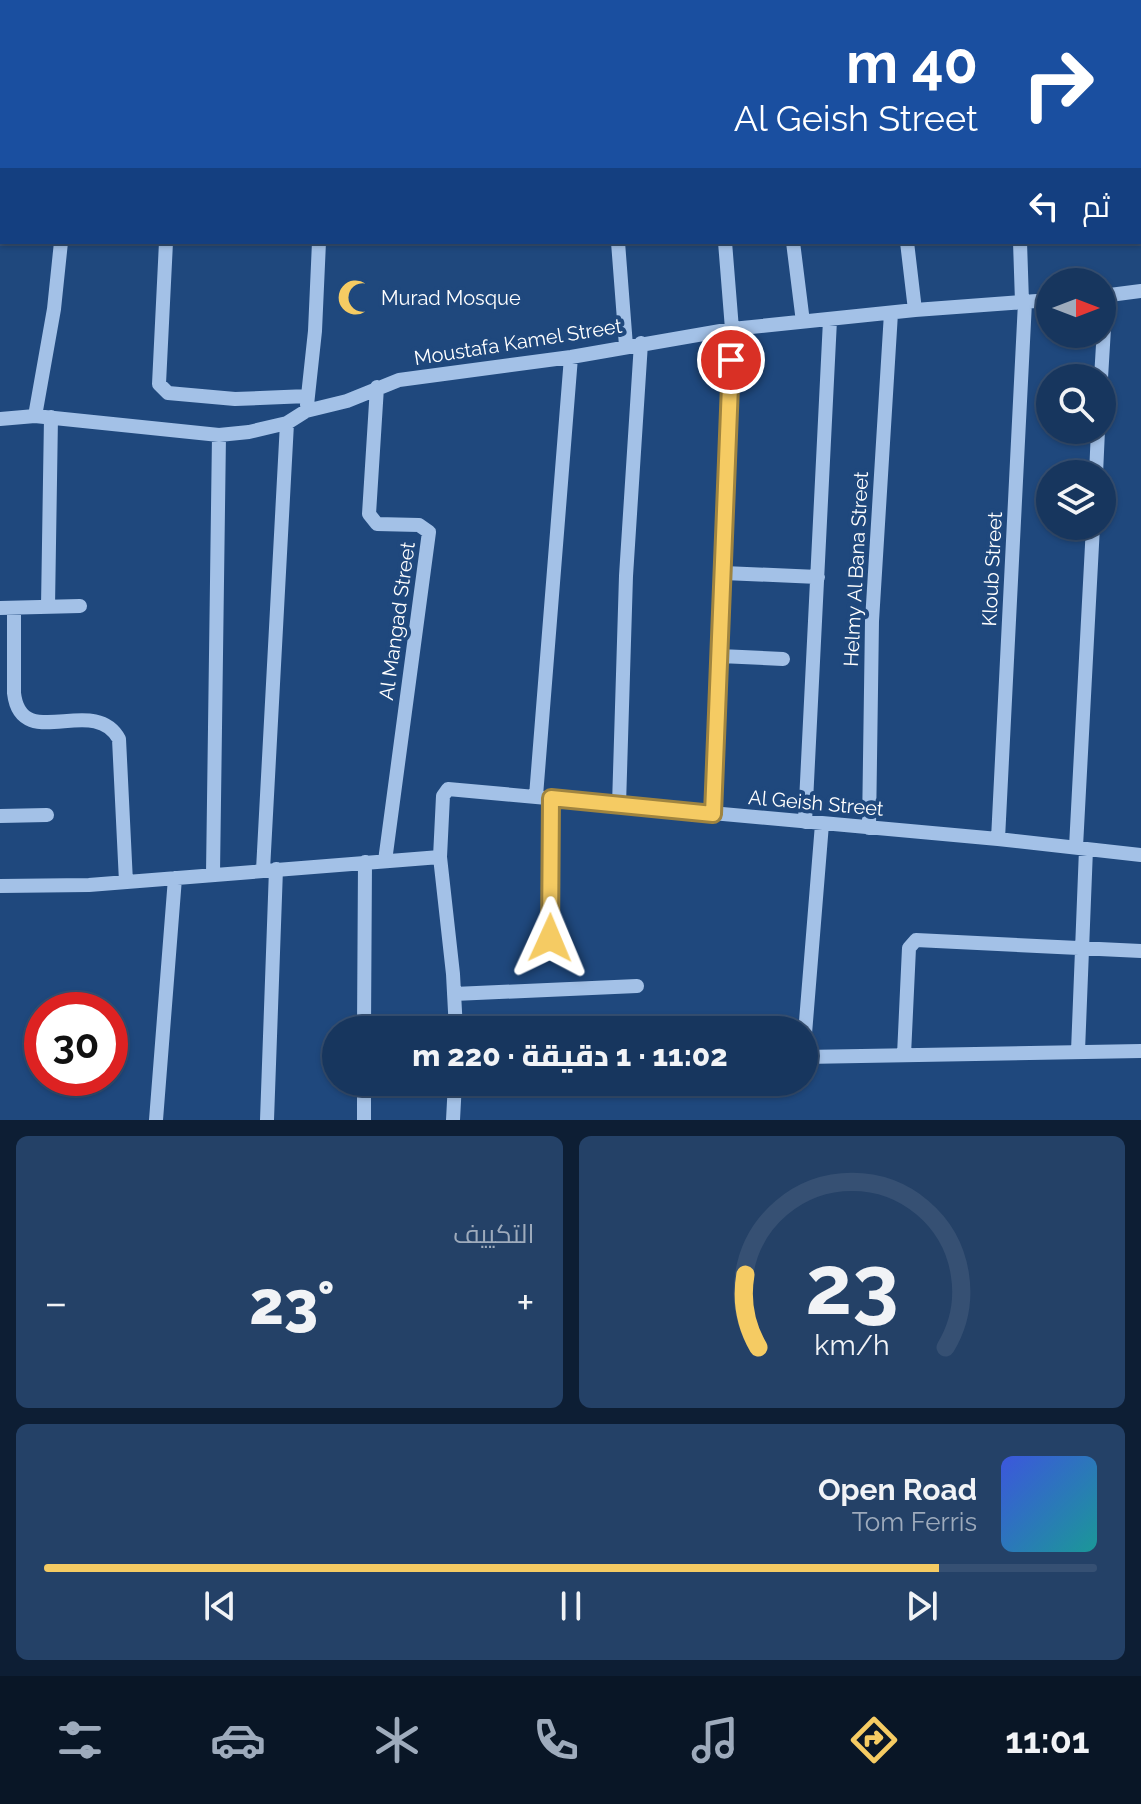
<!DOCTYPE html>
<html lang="ar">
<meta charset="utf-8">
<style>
body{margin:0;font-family:Raleway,Cairo,sans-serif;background:#244167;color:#f1f3f6;direction:rtl;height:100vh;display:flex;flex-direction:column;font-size:30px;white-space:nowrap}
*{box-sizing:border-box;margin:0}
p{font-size:26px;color:#9eabbc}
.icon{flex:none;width:44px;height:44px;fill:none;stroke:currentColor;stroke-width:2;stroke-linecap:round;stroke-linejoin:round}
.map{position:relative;height:1120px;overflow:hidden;direction:ltr}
.panel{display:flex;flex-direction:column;gap:16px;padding:16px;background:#0d1e34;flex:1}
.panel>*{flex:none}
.banner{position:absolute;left:0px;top:0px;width:1142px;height:244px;box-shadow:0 2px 6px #0004,0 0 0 2px #365073;direction:rtl;background:#1a4fa0;color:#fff;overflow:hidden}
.needle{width:52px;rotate:90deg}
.tools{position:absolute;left:1036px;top:268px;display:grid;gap:16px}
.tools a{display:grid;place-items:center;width:80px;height:80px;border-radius:50%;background:#17365e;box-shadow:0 2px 6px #0004,0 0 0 2px #365073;font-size:40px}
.speed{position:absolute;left:24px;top:992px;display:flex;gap:16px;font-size:40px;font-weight:700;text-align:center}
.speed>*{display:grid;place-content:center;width:104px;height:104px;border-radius:50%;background:#17365e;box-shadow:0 2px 6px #0004,0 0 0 2px #365073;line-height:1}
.speed .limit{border:12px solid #d22;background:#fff;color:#111}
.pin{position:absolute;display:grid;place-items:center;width:68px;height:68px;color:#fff;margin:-34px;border:4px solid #fff;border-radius:50%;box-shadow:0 2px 8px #0007}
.me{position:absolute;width:88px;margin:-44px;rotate:1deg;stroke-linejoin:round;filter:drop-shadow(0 0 6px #0008)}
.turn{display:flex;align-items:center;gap:28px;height:168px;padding:0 32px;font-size:36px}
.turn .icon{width:104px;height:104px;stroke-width:2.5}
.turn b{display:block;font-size:56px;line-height:68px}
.then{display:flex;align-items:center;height:76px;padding:0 32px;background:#0003;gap:16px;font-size:30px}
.big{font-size:60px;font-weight:800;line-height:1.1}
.panel .tile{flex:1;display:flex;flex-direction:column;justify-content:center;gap:12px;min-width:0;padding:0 28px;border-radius:12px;background:#244167}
.panel .dial{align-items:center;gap:0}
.dial svg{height:208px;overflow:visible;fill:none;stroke:#365073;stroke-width:7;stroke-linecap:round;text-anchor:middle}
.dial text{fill:#f1f3f6;stroke:none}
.song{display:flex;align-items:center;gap:24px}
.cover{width:96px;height:96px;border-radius:12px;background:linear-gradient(135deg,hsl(230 70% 55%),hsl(180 70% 35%))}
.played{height:8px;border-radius:4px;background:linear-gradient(90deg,#f5cb63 85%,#365073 85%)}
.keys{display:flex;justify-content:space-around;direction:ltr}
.heat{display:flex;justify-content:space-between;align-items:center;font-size:44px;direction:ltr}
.panel .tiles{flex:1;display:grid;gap:16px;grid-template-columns:1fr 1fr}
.tile:last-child{grid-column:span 2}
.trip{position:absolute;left:322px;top:1016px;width:496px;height:80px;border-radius:40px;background:#17365e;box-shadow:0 2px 6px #0004,0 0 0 2px #365073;font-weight:800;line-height:80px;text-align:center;direction:rtl}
.tab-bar{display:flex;height:128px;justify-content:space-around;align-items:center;background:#091626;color:#9eabbc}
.tab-bar .icon{width:56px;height:56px}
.tab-bar .active{color:#f5cb63}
.tab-bar b{font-size:36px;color:#f1f3f6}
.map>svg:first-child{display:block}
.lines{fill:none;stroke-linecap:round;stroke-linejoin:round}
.minor{stroke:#a3c1e7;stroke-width:14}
.route-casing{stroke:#9f8440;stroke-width:20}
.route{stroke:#f5cb63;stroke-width:14}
.labels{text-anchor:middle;stroke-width:8;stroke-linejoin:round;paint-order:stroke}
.poi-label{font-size:20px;fill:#fff;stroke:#1f487d;text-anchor:start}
.street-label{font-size:20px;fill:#fff;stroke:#1f487d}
</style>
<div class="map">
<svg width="1141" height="1120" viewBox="0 0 1141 1120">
<rect width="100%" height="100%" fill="#1f487d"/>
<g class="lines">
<!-- minor -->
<path class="minor" d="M611,0L612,2
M704,0V2
M773,0V2
M880,0V2
M74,2V0
M176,2V0
M323,2V0
M1025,2V0
M1135,2V0
M166,242L159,384L168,393L235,399L308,396
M618,242L626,346
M793,242L803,322
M907,242L915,310
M1020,242L1022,302
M1102,296L1141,291
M1101,378L1106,295
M377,387L369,514L377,524L419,525L429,532L385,861
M307,405L315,331L319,242
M35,416L54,309L61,242
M0,419L35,416L219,435L249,432L287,423L306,411L347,401L399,380L571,357L732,329L915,310L1050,300
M1096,474L1098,430
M724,573L818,577
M48,607L51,417
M0,608L80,606
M14,608V693C21,754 94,693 119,739L126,882
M720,656L783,659
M536,796L571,357
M619,805L626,576L641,343
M713,814L732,329L725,242
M0,816L47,815
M805,822L830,320
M869,828L872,621L891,313
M998,839L1025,302
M1076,847L1093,526
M263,870L287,423
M213,874L219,435
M0,886L89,885L440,857
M550,938L551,798
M454,994L637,986
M364,1030L365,862
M456,1030L453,974L440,857L443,796L448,789L998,839L1141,855
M804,1046L822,824
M1078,1051L1086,849
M904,1055L909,948L916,940L1141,951
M804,1057L1141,1051
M156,1120L175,878
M267,1120L276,869
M364,1120V1082
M453,1120L455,1082"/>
</g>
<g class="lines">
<defs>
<path id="route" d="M550,938L551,798L713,814L731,360"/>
</defs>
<!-- route casing -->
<use href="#route" class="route-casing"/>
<!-- route -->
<use href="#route" class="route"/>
</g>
<!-- icons -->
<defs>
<symbol id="mosque-bare" viewBox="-9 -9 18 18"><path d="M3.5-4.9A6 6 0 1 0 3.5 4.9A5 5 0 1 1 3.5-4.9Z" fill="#f5cb63" stroke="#1f487d" stroke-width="2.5" paint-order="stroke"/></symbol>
</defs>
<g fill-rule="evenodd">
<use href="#mosque-bare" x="330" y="272" width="51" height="51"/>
</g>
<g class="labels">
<!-- poi labels -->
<g class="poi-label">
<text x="381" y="305">Murad Mosque</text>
</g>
<!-- street labels -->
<g class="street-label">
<text transform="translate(518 342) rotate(-9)" y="7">Moustafa Kamel Street</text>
<text transform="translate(856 569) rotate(-87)" y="7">Helmy Al Bana Street</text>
<text transform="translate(992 569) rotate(-87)" y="7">Kloub Street</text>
<text transform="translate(397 621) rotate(-82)" y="7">Al Mangad Street</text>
<text transform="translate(816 803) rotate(5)" y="7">Al Geish Street</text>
</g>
</g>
</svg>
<div class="tools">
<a><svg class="needle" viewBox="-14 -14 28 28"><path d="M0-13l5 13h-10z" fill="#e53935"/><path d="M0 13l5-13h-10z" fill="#9eabbc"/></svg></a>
<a><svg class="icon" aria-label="search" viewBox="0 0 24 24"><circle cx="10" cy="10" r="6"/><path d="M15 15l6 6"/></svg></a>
<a><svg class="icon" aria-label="layers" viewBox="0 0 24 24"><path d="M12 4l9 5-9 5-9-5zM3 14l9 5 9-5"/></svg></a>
</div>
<div class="speed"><div class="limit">30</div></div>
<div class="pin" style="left:731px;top:360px;background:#d93025"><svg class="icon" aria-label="arrive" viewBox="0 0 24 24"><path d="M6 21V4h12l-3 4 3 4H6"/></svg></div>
<svg class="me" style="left:550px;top:938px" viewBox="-20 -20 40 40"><path d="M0-17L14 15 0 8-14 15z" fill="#f5cb63" stroke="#fff" stroke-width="4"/></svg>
<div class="trip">11:02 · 1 دقيقة · 220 m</div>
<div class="banner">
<div class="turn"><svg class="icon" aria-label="right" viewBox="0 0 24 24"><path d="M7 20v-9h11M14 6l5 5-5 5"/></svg><div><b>40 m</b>Al Geish Street</div></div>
<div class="then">ثم<svg class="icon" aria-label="left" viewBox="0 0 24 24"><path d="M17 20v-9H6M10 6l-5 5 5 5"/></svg></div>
</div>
</div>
<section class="panel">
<div class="tiles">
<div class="tile dial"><svg viewBox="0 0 100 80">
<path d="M14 69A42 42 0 1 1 86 69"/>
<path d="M14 69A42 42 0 0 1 9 41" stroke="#f5cb63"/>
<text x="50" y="56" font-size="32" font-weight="700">23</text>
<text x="50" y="72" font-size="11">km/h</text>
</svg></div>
<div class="tile"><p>التكييف</p>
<div class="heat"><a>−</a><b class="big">23°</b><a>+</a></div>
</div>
<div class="tile">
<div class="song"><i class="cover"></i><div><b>Open Road</b><p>Tom Ferris</p></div></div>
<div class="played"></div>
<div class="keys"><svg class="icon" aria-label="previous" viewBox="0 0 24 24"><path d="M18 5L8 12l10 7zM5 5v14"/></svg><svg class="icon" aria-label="pause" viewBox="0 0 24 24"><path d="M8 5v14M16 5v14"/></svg><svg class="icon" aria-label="next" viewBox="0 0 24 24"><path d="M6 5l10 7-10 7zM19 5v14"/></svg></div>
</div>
</div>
</section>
<nav class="tab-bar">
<b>11:01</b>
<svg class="icon active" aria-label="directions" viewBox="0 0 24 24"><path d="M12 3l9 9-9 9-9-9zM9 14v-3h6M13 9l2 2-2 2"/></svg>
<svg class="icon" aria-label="music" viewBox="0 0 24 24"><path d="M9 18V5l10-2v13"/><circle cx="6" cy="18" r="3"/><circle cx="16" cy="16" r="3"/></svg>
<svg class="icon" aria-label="phone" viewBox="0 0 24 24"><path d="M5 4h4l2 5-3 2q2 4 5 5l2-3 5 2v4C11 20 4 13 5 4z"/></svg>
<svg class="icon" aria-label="climate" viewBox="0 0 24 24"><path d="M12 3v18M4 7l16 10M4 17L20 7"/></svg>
<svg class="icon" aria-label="car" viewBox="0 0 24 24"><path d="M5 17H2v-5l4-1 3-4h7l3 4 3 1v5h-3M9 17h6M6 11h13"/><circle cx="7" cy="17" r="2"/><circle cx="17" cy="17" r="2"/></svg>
<svg class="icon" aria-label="filters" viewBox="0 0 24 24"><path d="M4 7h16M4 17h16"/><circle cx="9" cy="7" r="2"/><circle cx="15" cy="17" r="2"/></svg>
</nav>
